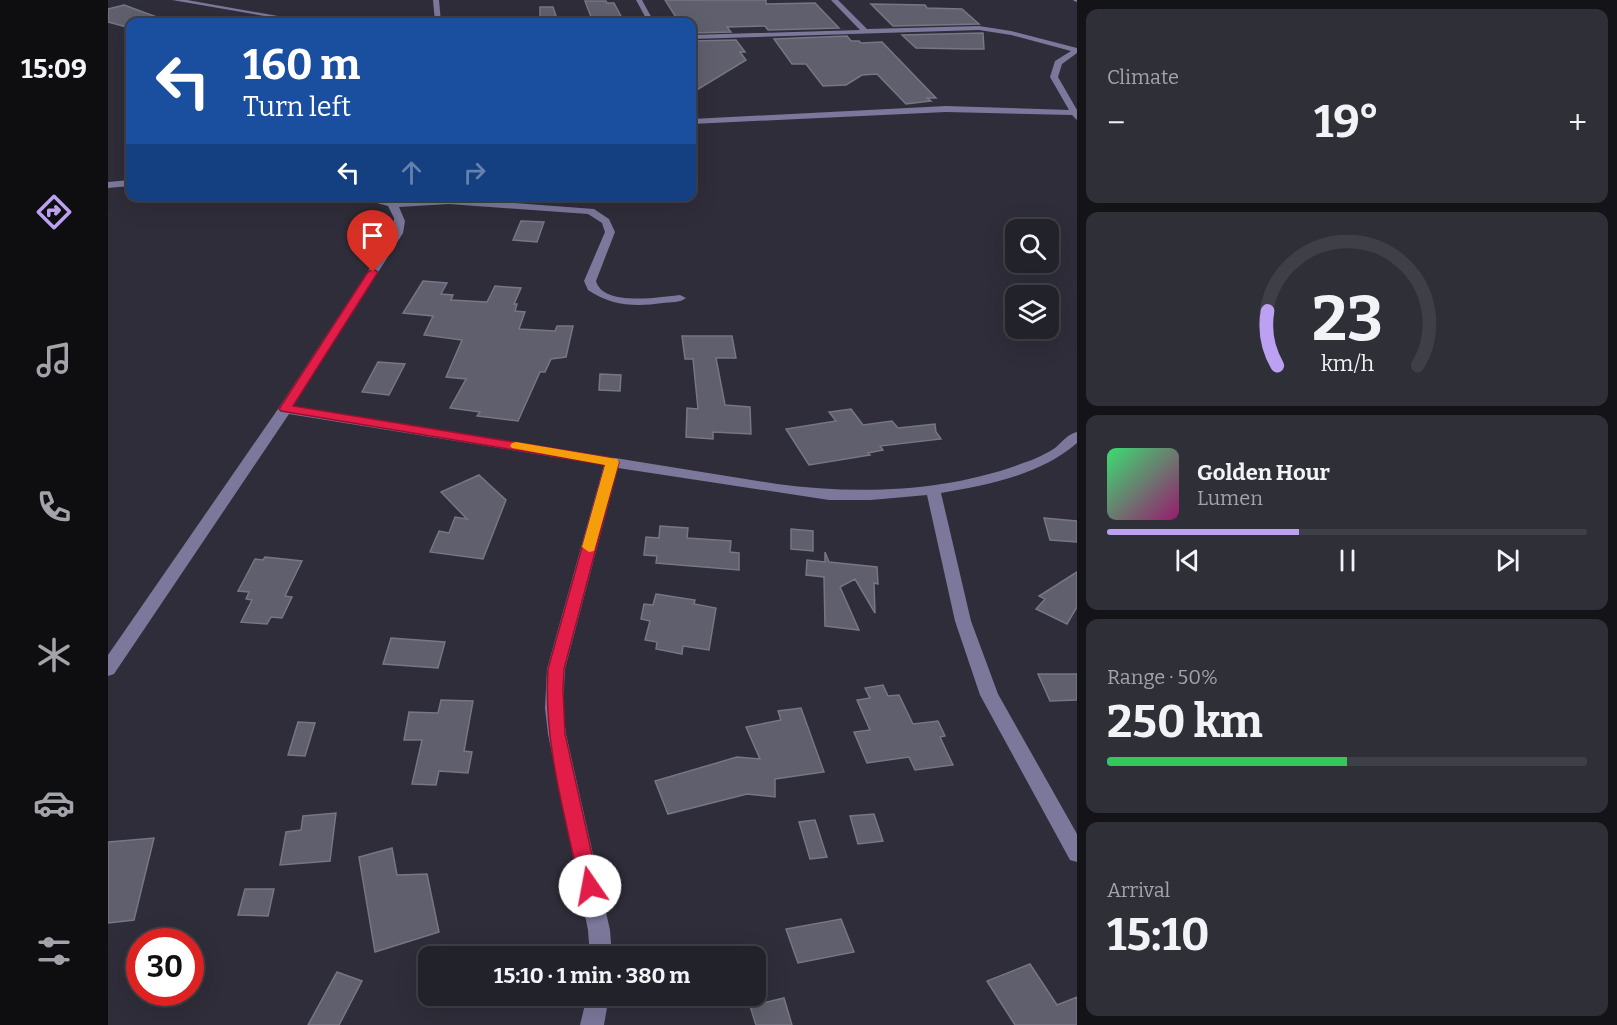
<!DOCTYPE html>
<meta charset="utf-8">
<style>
body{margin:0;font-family:Bitter,serif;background:#2e2f37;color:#f1f3f6;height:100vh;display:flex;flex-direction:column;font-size:22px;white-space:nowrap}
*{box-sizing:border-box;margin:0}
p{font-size:20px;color:#a2a4a9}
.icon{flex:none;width:33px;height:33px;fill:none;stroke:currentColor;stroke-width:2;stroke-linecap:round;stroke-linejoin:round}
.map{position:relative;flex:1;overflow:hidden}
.panel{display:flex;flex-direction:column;gap:9px;padding:9px;background:#131318;width:540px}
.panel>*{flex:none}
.top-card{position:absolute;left:18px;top:18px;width:570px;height:183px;border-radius:12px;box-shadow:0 6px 24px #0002,0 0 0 2px #3f3f47;background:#1a4fa0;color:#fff;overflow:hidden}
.controls{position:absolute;left:897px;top:219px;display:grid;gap:12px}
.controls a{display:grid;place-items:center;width:54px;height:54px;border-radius:12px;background:#22222b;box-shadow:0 6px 24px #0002,0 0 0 2px #3f3f47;font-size:30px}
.speed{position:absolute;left:18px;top:928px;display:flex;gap:12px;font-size:30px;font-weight:700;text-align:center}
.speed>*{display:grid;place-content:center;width:78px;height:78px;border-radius:50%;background:#22222b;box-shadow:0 6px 24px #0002,0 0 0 2px #3f3f47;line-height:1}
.speed .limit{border:9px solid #d22;background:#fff;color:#111}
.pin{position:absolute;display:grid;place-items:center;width:51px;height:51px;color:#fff;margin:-62px -26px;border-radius:50% 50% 50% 0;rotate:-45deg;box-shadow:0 0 6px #0007}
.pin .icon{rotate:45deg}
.me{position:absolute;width:66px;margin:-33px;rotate:348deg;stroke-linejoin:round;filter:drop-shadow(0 0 4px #0008)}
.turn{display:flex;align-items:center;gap:21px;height:126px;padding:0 18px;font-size:27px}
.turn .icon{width:78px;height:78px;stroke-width:2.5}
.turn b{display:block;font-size:42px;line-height:51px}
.lanes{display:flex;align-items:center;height:57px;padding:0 18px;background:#0003;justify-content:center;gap:30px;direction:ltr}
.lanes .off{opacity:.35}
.big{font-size:45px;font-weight:700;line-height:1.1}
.panel .card{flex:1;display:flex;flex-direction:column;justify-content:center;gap:9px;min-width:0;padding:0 21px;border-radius:12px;background:#2e2f37}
.panel .dial{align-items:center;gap:0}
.dial svg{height:156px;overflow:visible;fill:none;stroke:#3f3f47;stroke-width:7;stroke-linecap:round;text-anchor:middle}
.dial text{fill:#f1f3f6;stroke:none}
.song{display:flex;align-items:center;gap:18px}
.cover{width:72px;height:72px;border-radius:9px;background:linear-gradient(135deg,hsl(140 70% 55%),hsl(320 70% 35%))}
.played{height:6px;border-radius:3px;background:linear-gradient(90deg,#bca0f2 40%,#3f3f47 40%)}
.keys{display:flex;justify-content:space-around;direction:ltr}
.heat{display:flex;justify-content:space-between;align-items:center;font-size:33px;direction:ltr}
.charge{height:9px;border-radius:4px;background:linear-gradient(90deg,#34c759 50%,#3f3f47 0)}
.trip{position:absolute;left:310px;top:946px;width:348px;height:60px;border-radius:12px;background:#22222b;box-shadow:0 6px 24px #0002,0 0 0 2px #3f3f47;font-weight:700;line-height:60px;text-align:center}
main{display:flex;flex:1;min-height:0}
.dock{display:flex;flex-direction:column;width:108px;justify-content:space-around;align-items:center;background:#0e0e11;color:#a2a4a9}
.dock .icon{width:42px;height:42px}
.dock .on{color:#bca0f2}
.dock b{font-size:27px;color:#f1f3f6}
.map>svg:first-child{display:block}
.building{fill:#605f6d;stroke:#767684;stroke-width:1.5}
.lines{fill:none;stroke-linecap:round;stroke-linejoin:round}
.minor{fill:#7b789b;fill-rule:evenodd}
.route{fill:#e11d48;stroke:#92132f;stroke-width:1.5}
.slow{fill:#f59e0b}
</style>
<main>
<nav class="dock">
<b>15:09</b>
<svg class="icon on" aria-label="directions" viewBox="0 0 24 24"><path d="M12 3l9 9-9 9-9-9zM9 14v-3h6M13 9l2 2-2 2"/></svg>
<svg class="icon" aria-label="music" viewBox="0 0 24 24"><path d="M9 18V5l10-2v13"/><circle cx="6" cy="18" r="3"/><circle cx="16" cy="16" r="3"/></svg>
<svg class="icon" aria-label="phone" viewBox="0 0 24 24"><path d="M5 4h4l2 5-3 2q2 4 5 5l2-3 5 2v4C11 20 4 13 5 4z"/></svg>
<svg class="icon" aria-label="climate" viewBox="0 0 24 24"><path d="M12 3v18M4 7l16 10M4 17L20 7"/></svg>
<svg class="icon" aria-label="car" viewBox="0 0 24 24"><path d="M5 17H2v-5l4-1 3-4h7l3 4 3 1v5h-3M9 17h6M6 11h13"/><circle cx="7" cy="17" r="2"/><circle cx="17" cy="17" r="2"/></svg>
<svg class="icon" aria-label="filters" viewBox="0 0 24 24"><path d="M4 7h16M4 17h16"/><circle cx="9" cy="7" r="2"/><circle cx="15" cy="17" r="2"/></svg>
</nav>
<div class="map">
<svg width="969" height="1025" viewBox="0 0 969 1025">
<rect width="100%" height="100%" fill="#2e2d39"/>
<!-- building -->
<path class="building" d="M557,0H658V4L707,3L731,28L660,30L657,26L619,27L623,32L584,33V22H571Z
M477,1H498L499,3H506L516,22H485Z
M763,4L817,5L819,8L854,9L871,24L785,26Z
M16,5L57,20V22H22V28L0,22V9Z
M432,7H445L450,22H432Z
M875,33L876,49H860L808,48L794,35Z
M739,36L743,41H751L753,43L774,42L828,98H819L823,101L798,104L769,74L754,75L738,85L715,86L698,64H684L666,39Z
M628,40L637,52H632L638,60L584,93V41Z
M413,221L436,222L429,242L405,240Z
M315,281L339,283L333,294L345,295L343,300L379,302L387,286L413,288L406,304H409L407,311L417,312L411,329L447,331L449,326H465L458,357L443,359L437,372H432L410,421L369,416L372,412L342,408L358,379L338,377L354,340L316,335L325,316L295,313Z
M574,336H624L628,358H608L617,405L642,407L643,434L605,432V439L578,437L579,408L590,409L585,359H577Z
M270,362L297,364L281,395L254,392Z
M492,374L513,375L512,391L491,390Z
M743,409L755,425L784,421L790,428L827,424L828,432L833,439L772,446L775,450L760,453L762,455L701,465L678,429L728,421L721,412Z
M371,475L398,500L375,559L322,552L331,531L341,533L347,517L359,519L333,492Z
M936,518L969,521V542L942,540Z
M552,526L580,528L579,538L623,541L622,552L631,553V570L548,563L549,556L536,555L538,537L551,538Z
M683,529L705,531V551L683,549Z
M717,552L721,562L769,567L770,584L766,583L767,613L747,579L732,587L751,630L717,626L716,577L698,575L699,560L717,562Z
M157,557L194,561L177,596L184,597L174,618L163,617L159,624L133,622L144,600L138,599L141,592L130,591L147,559L155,560Z
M969,572V607L959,624L928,609L937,599L931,596Z
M548,594L587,600L586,604L608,608L601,650L575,646L574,654L548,649L549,642L537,640L542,621L533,619L536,604L545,605Z
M283,638L337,642L330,668L275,664Z
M930,674H969V700L942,701Z
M775,685L780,696L791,695L805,724L830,721L837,736L832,737L845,765L807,770L801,757L759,763L746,732L762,730L749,700L762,698L757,688Z
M333,700L365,701L356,751L364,752L360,773L331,771L328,785L304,784L314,740H296L301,712L330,713Z
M693,708L716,772L667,779V797L639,794L560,814L547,781L629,757L652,759L638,727L673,720L670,711Z
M190,722L207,723L197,756L180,755Z
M228,813L222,861L172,865L178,832L193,830L195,816Z
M766,814L775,841L750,844L742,816Z
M707,820L719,857L702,859L691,822Z
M46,838L26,920L0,923V842Z
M284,848L289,875L319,874L331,932L267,952L251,857Z
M137,889H166L160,916L130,915Z
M733,919L746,952L690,963L678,929Z
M922,964L949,1005L969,997V1025H907L879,981Z
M229,972L254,981L231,1025H200Z
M676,998L684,1025H648L642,1006Z"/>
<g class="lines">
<!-- minor -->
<path class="minor" d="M64,0H79L204,22H191Z
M325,0H331L333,22H327Z
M528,0H534L546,22H540Z
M723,0H730L759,29L871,26L903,31L969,48V53L954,64L950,77L969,110V120L964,115L838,112L584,124V119L838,106L961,110L942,77L947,61L963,51L903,35L871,30L584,39V35L752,30Z
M965,0H969V2L966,1Z
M22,180V186L0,188V182Z
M244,196H264L284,201L341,198L486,209L501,219L507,232L488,281C495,307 552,297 572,295L578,298C572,303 563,302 555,303C528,307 503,306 480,290L476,281L497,232L494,223L480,214L341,204L291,207L297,221L295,233L185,406L669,484C751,495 840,492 918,462C928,459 939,453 947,448C954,442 960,434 969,432V443C932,475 880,485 833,493L863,621L890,694L969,834V862L962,860L872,695L847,621L819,495L763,500H721L510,468L457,669L455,708L458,734L502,930L504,957H482L480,930L440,734L437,708L439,669L496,465L181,414L6,674L0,676V655L170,409L285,233L286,218L280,206Z
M479,996H501L496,1025H472Z"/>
</g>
<!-- route -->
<path class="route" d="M265,269L270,272L185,406L504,458L511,462L456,669L455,689L457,734L491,886L489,893L482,896L475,893L472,886C457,815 435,742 440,669L497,465L173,411L171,409L260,272Z"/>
<!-- slow -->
<path class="slow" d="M408,442L509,459L511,462L486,551L481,552L474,547L497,465L404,448L402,446L404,443Z"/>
</svg>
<div class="controls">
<a><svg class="icon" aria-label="search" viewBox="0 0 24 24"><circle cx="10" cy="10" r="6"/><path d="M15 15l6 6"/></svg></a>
<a><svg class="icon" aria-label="layers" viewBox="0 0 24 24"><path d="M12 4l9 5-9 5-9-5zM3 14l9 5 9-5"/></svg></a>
</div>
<div class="speed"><div class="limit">30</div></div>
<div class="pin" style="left:265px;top:272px;background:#d93025"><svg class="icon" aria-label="arrive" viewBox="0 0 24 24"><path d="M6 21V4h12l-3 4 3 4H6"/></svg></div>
<svg class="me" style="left:482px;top:886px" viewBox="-20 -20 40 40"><circle r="19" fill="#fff"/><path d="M0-13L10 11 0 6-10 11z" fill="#e11d48"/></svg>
<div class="trip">15:10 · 1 min · 380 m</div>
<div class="top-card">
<div class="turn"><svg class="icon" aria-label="left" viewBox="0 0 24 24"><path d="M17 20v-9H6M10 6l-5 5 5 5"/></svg><div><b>160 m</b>Turn left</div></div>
<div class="lanes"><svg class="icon" aria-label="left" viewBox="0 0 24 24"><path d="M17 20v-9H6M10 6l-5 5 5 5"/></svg><svg class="icon off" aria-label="ahead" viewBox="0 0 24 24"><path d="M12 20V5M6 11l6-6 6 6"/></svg><svg class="icon off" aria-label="right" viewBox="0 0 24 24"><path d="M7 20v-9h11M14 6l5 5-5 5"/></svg></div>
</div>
</div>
<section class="panel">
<div class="card"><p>Climate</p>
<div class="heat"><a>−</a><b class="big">19°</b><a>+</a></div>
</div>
<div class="card dial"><svg viewBox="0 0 100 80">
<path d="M14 69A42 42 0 1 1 86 69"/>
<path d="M14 69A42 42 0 0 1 9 41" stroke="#bca0f2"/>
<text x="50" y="56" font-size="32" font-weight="700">23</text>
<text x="50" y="72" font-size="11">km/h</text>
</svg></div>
<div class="card">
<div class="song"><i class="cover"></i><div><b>Golden Hour</b><p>Lumen</p></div></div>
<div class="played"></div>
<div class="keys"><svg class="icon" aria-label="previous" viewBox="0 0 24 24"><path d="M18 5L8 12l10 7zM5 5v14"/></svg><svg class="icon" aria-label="pause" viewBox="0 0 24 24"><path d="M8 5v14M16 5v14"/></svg><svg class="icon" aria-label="next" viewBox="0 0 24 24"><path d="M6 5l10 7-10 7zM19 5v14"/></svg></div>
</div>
<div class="card"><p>Range · 50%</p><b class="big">250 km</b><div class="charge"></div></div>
<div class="card"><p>Arrival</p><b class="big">15:10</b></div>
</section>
</main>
